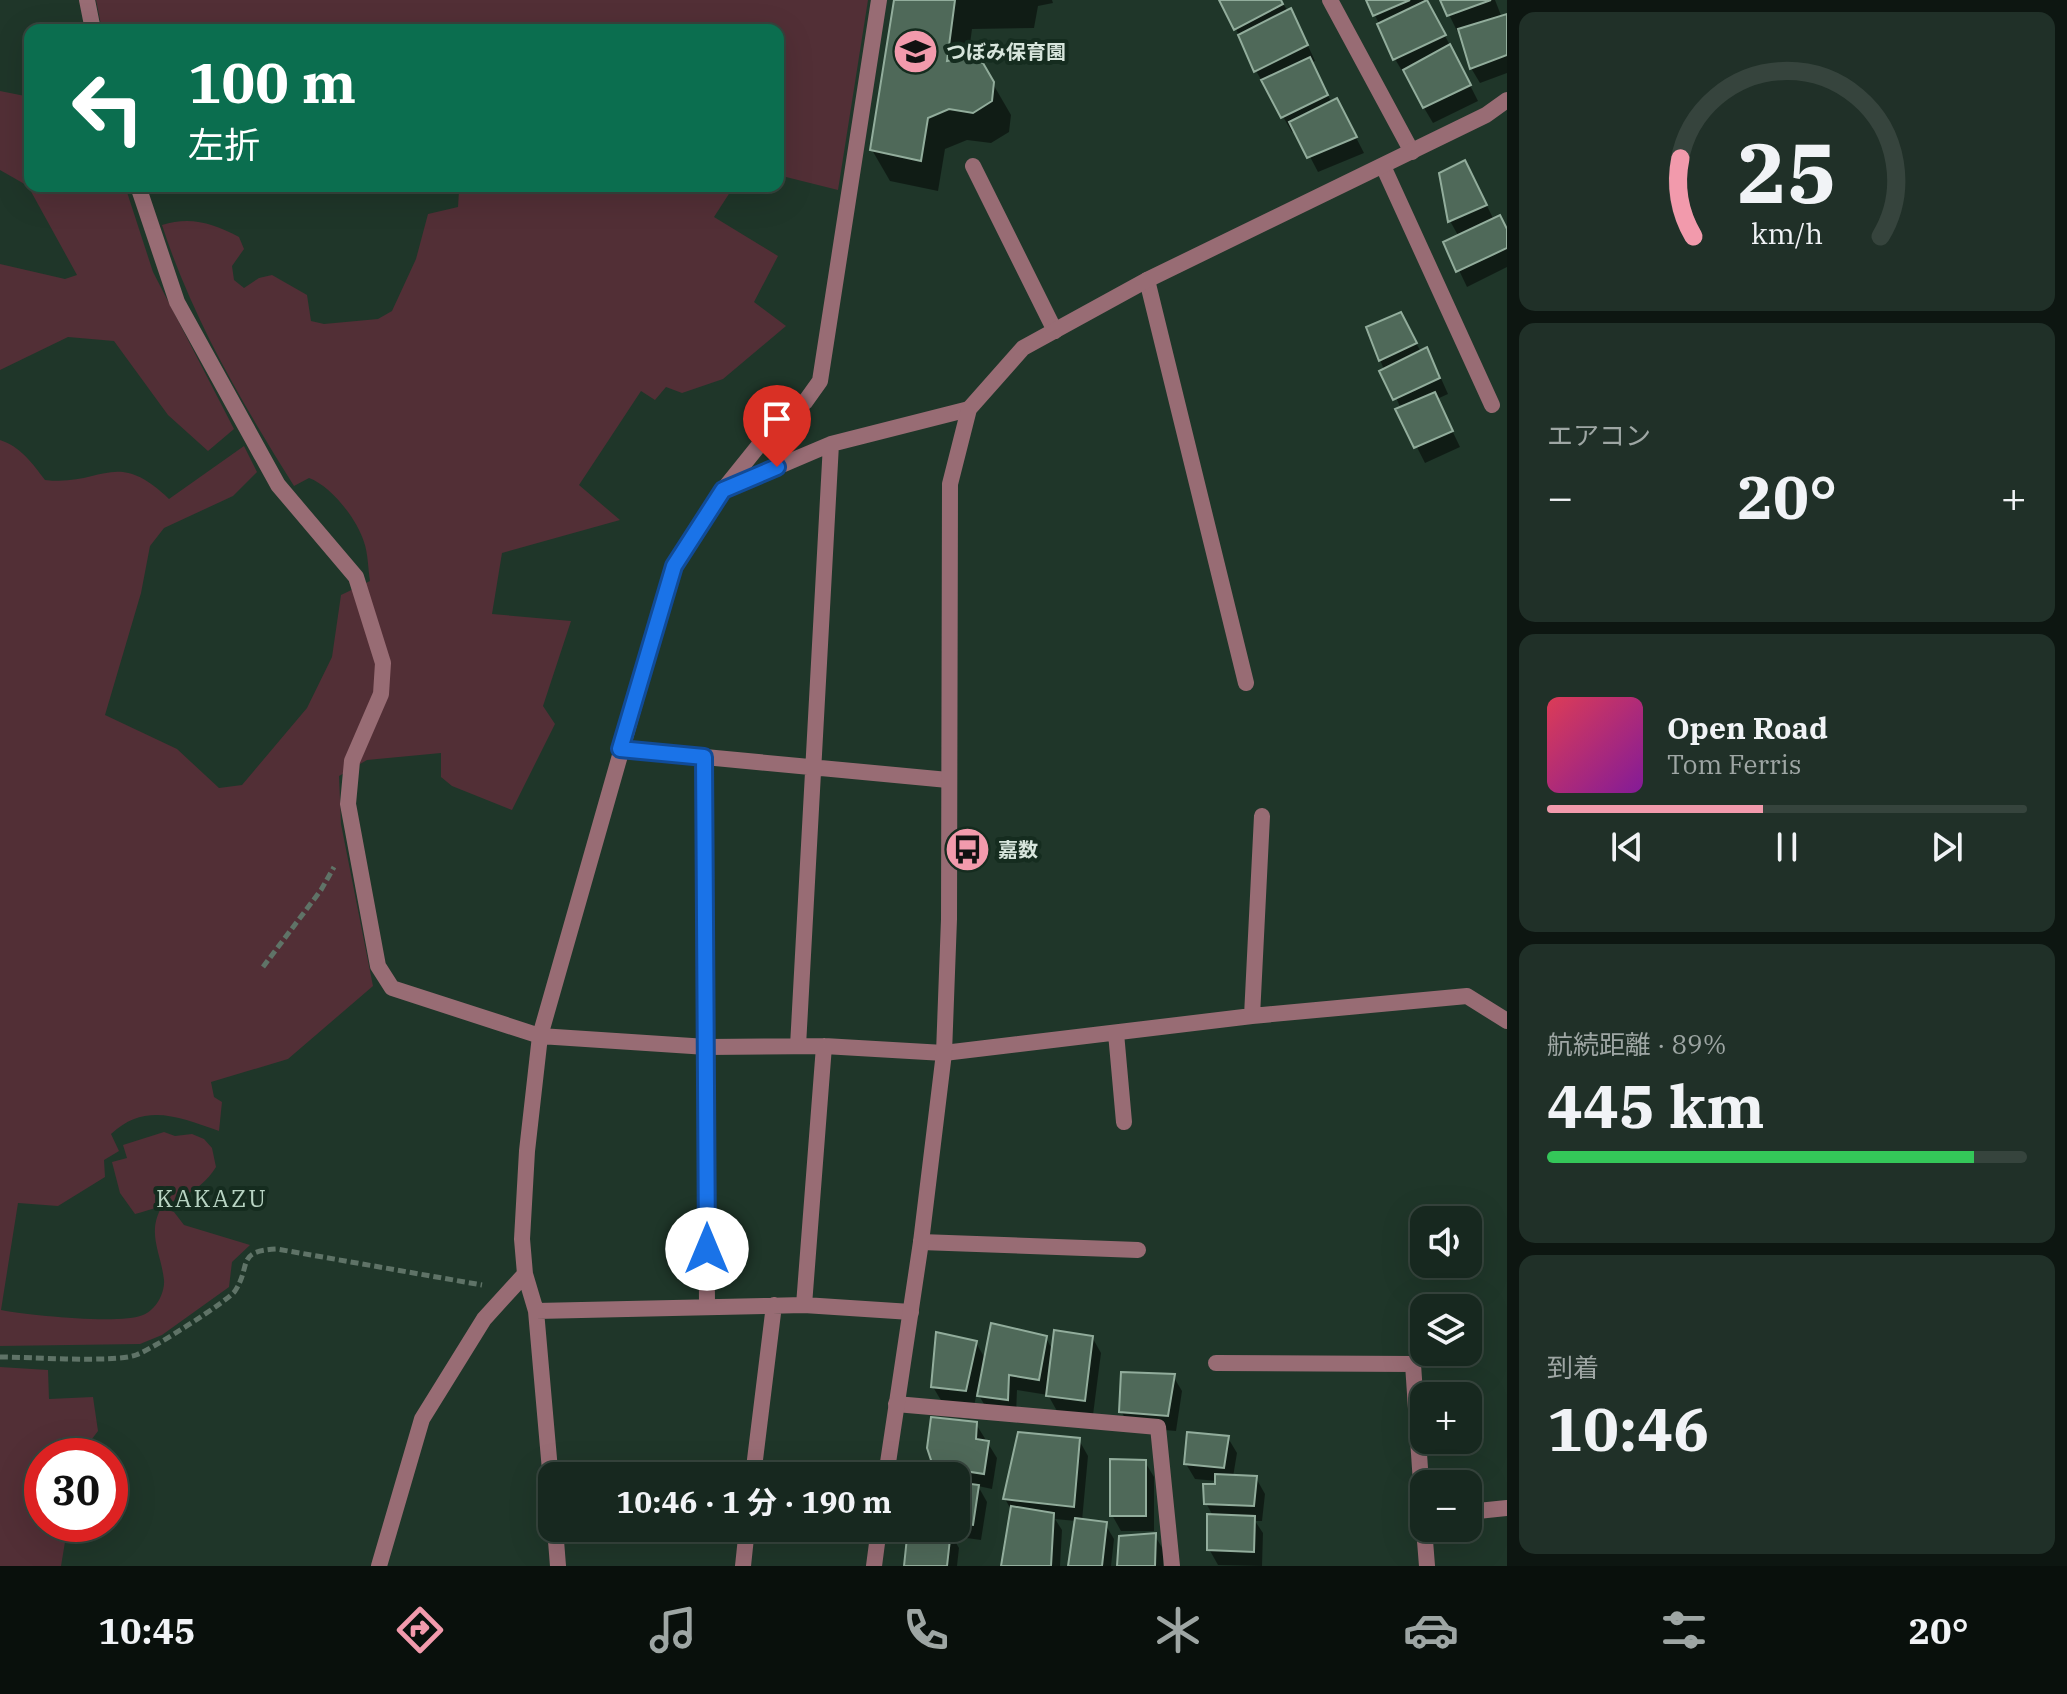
<!DOCTYPE html>
<html lang="ja">
<meta charset="utf-8">
<style>
body{margin:0;font-family:"IBM Plex Serif","Noto Sans JP",serif;background:#203028;color:#f1f3f6;height:100vh;display:flex;flex-direction:column;font-size:30px;white-space:nowrap}
*{box-sizing:border-box;margin:0}
p{font-size:26px;color:#9ea6a4}
.icon{flex:none;width:44px;height:44px;fill:none;stroke:currentColor;stroke-width:2;stroke-linecap:round;stroke-linejoin:round}
.map{position:relative;flex:1;overflow:hidden}
.side{display:flex;flex-direction:column;gap:12px;padding:12px;background:#0d1611;width:560px}
.side>*{flex:none}
.top-card{position:absolute;left:24px;top:24px;width:760px;height:168px;border-radius:16px;box-shadow:0 8px 32px #0002,0 0 0 2px #36443d;background:#0b6e4f;color:#fff;overflow:hidden}
.buttons{position:absolute;left:1410px;top:1206px;display:grid;gap:16px}
.buttons a{display:grid;place-items:center;width:72px;height:72px;border-radius:16px;background:#17281f;box-shadow:0 8px 32px #0002,0 0 0 2px #36443d;font-size:40px}
.speed{position:absolute;left:24px;top:1438px;display:flex;gap:16px;font-size:40px;font-weight:700;text-align:center}
.speed>*{display:grid;place-content:center;width:104px;height:104px;border-radius:50%;background:#17281f;box-shadow:0 8px 32px #0002,0 0 0 2px #36443d;line-height:1}
.speed .limit{border:12px solid #d22;background:#fff;color:#111}
.pin{position:absolute;display:grid;place-items:center;width:68px;height:68px;color:#fff;margin:-82px -34px;border-radius:50% 50% 50% 0;rotate:-45deg;box-shadow:0 0 8px #0007}
.pin .icon{rotate:45deg}
.me{position:absolute;width:88px;margin:-44px;rotate:0deg;stroke-linejoin:round;filter:drop-shadow(0 0 6px #0008)}
.turn{display:flex;align-items:center;gap:28px;height:168px;padding:0 32px;font-size:36px}
.turn .icon{width:104px;height:104px;stroke-width:2.5}
.turn b{display:block;font-size:56px;line-height:68px}
.big{font-size:60px;font-weight:700;line-height:1.1}
.side .card{flex:1;display:flex;flex-direction:column;justify-content:center;gap:12px;min-width:0;padding:0 28px;border-radius:16px;background:#203028}
.side .dial{align-items:center;gap:0}
.dial svg{height:208px;overflow:visible;fill:none;stroke:#36443d;stroke-width:7;stroke-linecap:round;text-anchor:middle}
.dial text{fill:#f1f3f6;stroke:none}
.song{display:flex;align-items:center;gap:24px}
.cover{width:96px;height:96px;border-radius:12px;background:linear-gradient(135deg,hsl(350 70% 55%),hsl(290 70% 35%))}
.played{height:8px;border-radius:4px;background:linear-gradient(90deg,#f29aac 45%,#36443d 45%)}
.keys{display:flex;justify-content:space-around;direction:ltr}
.heat{display:flex;justify-content:space-between;align-items:center;font-size:44px;direction:ltr}
.charge{height:12px;border-radius:6px;background:linear-gradient(90deg,#34c759 89%,#36443d 0)}
.trip{position:absolute;left:538px;top:1462px;width:432px;height:80px;border-radius:16px;background:#17281f;box-shadow:0 8px 32px #0002,0 0 0 2px #36443d;font-weight:700;line-height:80px;text-align:center}
.tab-bar{display:flex;height:128px;justify-content:space-around;align-items:center;background:#09100c;color:#9ea6a4}
.tab-bar .icon{width:56px;height:56px}
.tab-bar .selected{color:#f29aac}
.tab-bar b{font-size:36px;color:#f1f3f6}
main{display:flex;flex:1;min-height:0}
.map>svg:first-child{display:block}
.green{fill:#522f36}
.shadow{fill:#0007}
.building{fill:#4f6959;stroke:#92ad9c;stroke-width:2}
.lines{fill:none;stroke-linecap:round;stroke-linejoin:round}
.path{stroke:#5f7367;stroke-width:5;stroke-dasharray:8 4;stroke-linecap:butt}
.minor{stroke:#986c74;stroke-width:16}
.tertiary{stroke:#986c74;stroke-width:16}
.route-casing{stroke:#114b97;stroke-width:20}
.route{stroke:#1a73e8;stroke-width:14}
.labels{text-anchor:middle;stroke-width:8;stroke-linejoin:round;paint-order:stroke}
.poi-label{font-size:20px;font-weight:bold;fill:#d7e5dc;stroke:#152c1f;text-anchor:start}
.quarter-label{font-size:24px;letter-spacing:2px;fill:#b8d4c3;stroke:#152c1f}
</style>
<main>
<div class="map">
<svg width="1507" height="1566" viewBox="0 0 1507 1566">
<rect width="100%" height="100%" fill="#1f3629"/>
<!-- green -->
<path class="green" d="M96,0H868L838,190L778,175V30H102Z
M0,91L30,97V186H125L153,272L234,429L208,451L168,415L114,341L68,337L0,370V264L65,279L77,275L28,186L0,170Z
M455,186H734L714,217L778,256L754,302L786,326L723,379L682,393L666,387L655,400L641,391L579,485L620,520L502,553L492,614L571,621L543,706L555,724L512,810L452,786L441,777V753L367,760L339,776L341,824L373,986L288,1059L211,1082L214,1097L222,1102L219,1131C179,1117 145,1102 111,1134L119,1151L104,1160L105,1177L58,1206L18,1203L1,1310C27,1315 120,1325 143,1315C156,1310 165,1293 164,1280C161,1253 147,1234 161,1208L174,1212L184,1225L250,1245L232,1262L229,1287L162,1335L140,1344L0,1346V440C21,447 32,463 45,480C102,487 115,447 169,499L244,446L257,472L233,496L164,528L150,546L141,593L105,715L177,749L219,788L242,785L307,708L332,657L341,595L370,581C368,568 368,553 364,542C357,519 331,486 309,478L294,486C242,403 192,318 162,225C190,216 213,223 239,237L244,249L232,266L234,280L244,288L259,278L272,275L307,295L311,321L324,324L378,319L392,311L416,259L428,214L458,207L459,191Z
M164,1132L175,1136L192,1134L204,1139L212,1148L216,1167C199,1195 165,1206 135,1214L120,1193L112,1162L127,1158L123,1145Z
M0,1367L48,1370L49,1399L93,1397L98,1431L79,1456H42V1524H68L61,1566H0Z"/>
<!-- shadow -->
<path class="shadow" d="M896,0H1052L1053,3L1038,6L1034,28L972,29L968,59L982,65L1011,115L1009,132L991,143L967,140L945,149L938,191L890,181L872,150Z
M1222,0H1280L1299,26L1315,61L1311,63L1332,103L1345,116L1364,153L1318,172L1296,130L1292,132L1256,71Z
M1368,0H1427L1478,101L1433,123L1395,59Z
M1442,0H1495L1502,18L1507,16V73L1480,83L1471,68L1460,30L1457,31Z
M1441,174L1473,178L1494,220L1507,231V267L1467,287L1446,243L1459,237L1450,221Z
M1400,314L1421,352L1426,349L1435,365L1448,394L1437,399L1460,447L1425,463L1398,410L1401,409L1380,360Z
M1092,1337L1101,1353L1093,1415L1057,1411L1048,1395L1017,1390L1016,1415L988,1411L977,1392L974,1406L942,1402L933,1387L976,1343L986,1360L1046,1338L1053,1351Z
M1173,1376L1182,1391L1176,1431L1130,1427L1121,1411Z
M976,1424L997,1458L992,1489L978,1486L987,1502L981,1540L952,1536L959,1548L957,1566H906L910,1528H956V1476H942L935,1465Z
M1228,1438L1237,1453L1233,1477L1256,1478L1265,1494L1262,1521H1255L1263,1533L1262,1566L1218,1565L1209,1549L1213,1516L1206,1503L1217,1481L1195,1479L1186,1464Z
M1079,1440L1088,1456L1082,1521L1105,1524L1114,1539L1111,1566H1070L1076,1521L1055,1519L1062,1530L1060,1566H1003L1012,1511L1005,1499Z
M1145,1462L1154,1477V1531H1121L1112,1515Z
M1155,1536L1164,1551L1163,1566H1119Z"/>
<!-- building -->
<path class="building" d="M894,0H955L947,61L968,57L983,63L994,82L992,101L973,113L949,109L928,118L921,161L870,150Z
M1219,0H1281L1283,4L1234,30Z
M1366,0H1410L1373,16Z
M1427,0L1446,35L1393,60L1377,24Z
M1440,0H1491L1447,16Z
M1291,8L1308,45L1254,72L1238,35Z
M1507,14V55L1470,69L1458,29Z
M1450,44L1471,85L1423,108L1403,70Z
M1310,57L1328,95L1281,118L1261,80Z
M1337,98L1357,137L1307,158L1289,122Z
M1465,160L1487,205L1448,222L1439,173Z
M1500,215L1507,229V248L1456,272L1443,242Z
M1401,312L1417,343L1379,361L1366,327Z
M1427,347L1440,378L1393,400L1379,371Z
M1435,392L1453,431L1414,448L1395,409Z
M991,1323L1047,1336L1039,1380L1009,1375L1008,1400L977,1396Z
M1054,1330L1093,1336L1085,1401L1046,1396Z
M936,1332L977,1341L966,1391L931,1387Z
M1121,1372L1175,1374L1168,1416L1119,1412Z
M931,1417L977,1422L976,1439L989,1441L984,1474L933,1466L927,1448Z
M1018,1432L1080,1438L1074,1507L1003,1499Z
M1187,1432L1229,1436L1224,1468L1184,1464Z
M1110,1459L1146,1460V1516H1110Z
M1215,1474L1257,1476L1254,1506L1204,1504L1203,1484H1215Z
M956,1482L979,1485L973,1525L956,1523Z
M1011,1506L1054,1513L1051,1566H1001Z
M1207,1514L1255,1516L1254,1552L1207,1550Z
M1075,1518L1107,1522L1102,1566H1068Z
M908,1528L951,1530L947,1566H904Z
M1156,1533L1155,1566H1117L1119,1536Z"/>
<g class="lines">
<!-- path -->
<path class="path" d="M263,967L321,890L334,867
M0,1357C29,1357 114,1363 136,1355C151,1350 228,1301 235,1291C252,1265 235,1251 277,1249L482,1285"/>
<!-- minor -->
<path class="minor" d="M87,0L93,30
M1330,0L1412,152
M973,166L1055,331
M1383,166L1492,405
M138,186L177,302L278,485L356,577L383,663L381,694L352,761L348,804L378,966L392,988L540,1036L707,1047L824,1046L944,1053L1252,1016L1467,996L1507,1021
M1147,280L1246,683
M725,489L831,444L969,409
M620,749L948,780
M704,757L707,1307
M1252,1016L1262,816
M1116,1033L1124,1122
M798,1046L831,444
M921,1242L1138,1250
M804,1305L824,1046
M536,1311L804,1305L911,1312
M1216,1363L1413,1364L1424,1528
M896,1404L1158,1427L1172,1566
M753,1476L774,1305
M552,1493L536,1311L525,1274L522,1239L527,1151L540,1036L674,566L723,490L760,444L805,402L820,381L879,0
M1468,1512L1507,1508
M555,1528L558,1566
M1424,1528L1427,1566
M379,1566L422,1419L484,1319L525,1274
M743,1566L747,1528"/>
<!-- tertiary -->
<path class="tertiary" d="M886,1476L921,1242L944,1053L949,919L950,484L969,409L1023,348L1147,280L1486,115L1507,100
M874,1566L879,1528"/>
</g>
<g class="lines">
<defs>
<path id="route" d="M707,1249L704,757L620,749L674,566L723,490L777,467"/>
</defs>
<!-- route casing -->
<use href="#route" class="route-casing"/>
<!-- route -->
<use href="#route" class="route"/>
</g>
<!-- icons -->
<defs>
<symbol id="school-disc" viewBox="-11 -11 22 22"><circle r="9.5" fill="#f29aac" stroke="#152c1f"/><path d="M0-5L7-2L0 1L-7-2ZM-4 1L0 2.5L4 1V4Q0 6-4 4Z" fill="#111"/></symbol>
<symbol id="bus-disc" viewBox="-11 -11 22 22"><circle r="9.5" fill="#f29aac" stroke="#152c1f"/><path d="M-5-6H5V4H4V6H2V4H-2V6H-4V4H-5ZM-3.5-4V0h7V-4ZM-3.5 1.2v1.5H-2V1.2ZM2 1.2v1.5H3.5V1.2Z" fill="#111"/></symbol>
</defs>
<g fill-rule="evenodd">
<use href="#school-disc" x="890" y="26" width="51" height="51"/>
<use href="#bus-disc" x="942" y="824" width="51" height="51"/>
</g>
<g class="labels">
<!-- poi labels -->
<g class="poi-label">
<text x="946" y="59">つぼみ保育園</text>
<text x="998" y="857">嘉数</text>
</g>
<!-- quarter labels -->
<g class="quarter-label">
<text x="212" y="1207">KAKAZU</text>
</g>
</g>
</svg>
<div class="buttons">
<a><svg class="icon" aria-label="sound" viewBox="0 0 24 24"><path d="M4 9h4l5-4v14l-5-4H4zM17 9q2 3 0 6"/></svg></a>
<a><svg class="icon" aria-label="layers" viewBox="0 0 24 24"><path d="M12 4l9 5-9 5-9-5zM3 14l9 5 9-5"/></svg></a>
<a>+</a>
<a>−</a>
</div>
<div class="speed"><div class="limit">30</div></div>
<div class="pin" style="left:777px;top:467px;background:#d93025"><svg class="icon" aria-label="arrive" viewBox="0 0 24 24"><path d="M6 21V4h12l-3 4 3 4H6"/></svg></div>
<svg class="me" style="left:707px;top:1249px" viewBox="-20 -20 40 40"><circle r="19" fill="#fff"/><path d="M0-13L10 11 0 6-10 11z" fill="#1a73e8"/></svg>
<div class="trip">10:46 · 1 分 · 190 m</div>
<div class="top-card">
<div class="turn"><svg class="icon" aria-label="left" viewBox="0 0 24 24"><path d="M17 20v-9H6M10 6l-5 5 5 5"/></svg><div><b>100 m</b>左折</div></div>
</div>
</div>
<section class="side">
<div class="card dial"><svg viewBox="0 0 100 80">
<path d="M14 69A42 42 0 1 1 86 69"/>
<path d="M14 69A42 42 0 0 1 9 39" stroke="#f29aac"/>
<text x="50" y="56" font-size="32" font-weight="700">25</text>
<text x="50" y="72" font-size="11">km/h</text>
</svg></div>
<div class="card"><p>エアコン</p>
<div class="heat"><a>−</a><b class="big">20°</b><a>+</a></div>
</div>
<div class="card">
<div class="song"><i class="cover"></i><div><b>Open Road</b><p>Tom Ferris</p></div></div>
<div class="played"></div>
<div class="keys"><svg class="icon" aria-label="previous" viewBox="0 0 24 24"><path d="M18 5L8 12l10 7zM5 5v14"/></svg><svg class="icon" aria-label="pause" viewBox="0 0 24 24"><path d="M8 5v14M16 5v14"/></svg><svg class="icon" aria-label="next" viewBox="0 0 24 24"><path d="M6 5l10 7-10 7zM19 5v14"/></svg></div>
</div>
<div class="card"><p>航続距離 · 89%</p><b class="big">445 km</b><div class="charge"></div></div>
<div class="card"><p>到着</p><b class="big">10:46</b></div>
</section>
</main>
<nav class="tab-bar">
<b>10:45</b>
<svg class="icon selected" aria-label="directions" viewBox="0 0 24 24"><path d="M12 3l9 9-9 9-9-9zM9 14v-3h6M13 9l2 2-2 2"/></svg>
<svg class="icon" aria-label="music" viewBox="0 0 24 24"><path d="M9 18V5l10-2v13"/><circle cx="6" cy="18" r="3"/><circle cx="16" cy="16" r="3"/></svg>
<svg class="icon" aria-label="phone" viewBox="0 0 24 24"><path d="M5 4h4l2 5-3 2q2 4 5 5l2-3 5 2v4C11 20 4 13 5 4z"/></svg>
<svg class="icon" aria-label="climate" viewBox="0 0 24 24"><path d="M12 3v18M4 7l16 10M4 17L20 7"/></svg>
<svg class="icon" aria-label="car" viewBox="0 0 24 24"><path d="M5 17H2v-5l4-1 3-4h7l3 4 3 1v5h-3M9 17h6M6 11h13"/><circle cx="7" cy="17" r="2"/><circle cx="17" cy="17" r="2"/></svg>
<svg class="icon" aria-label="filters" viewBox="0 0 24 24"><path d="M4 7h16M4 17h16"/><circle cx="9" cy="7" r="2"/><circle cx="15" cy="17" r="2"/></svg>
<b>20°</b>
</nav>
